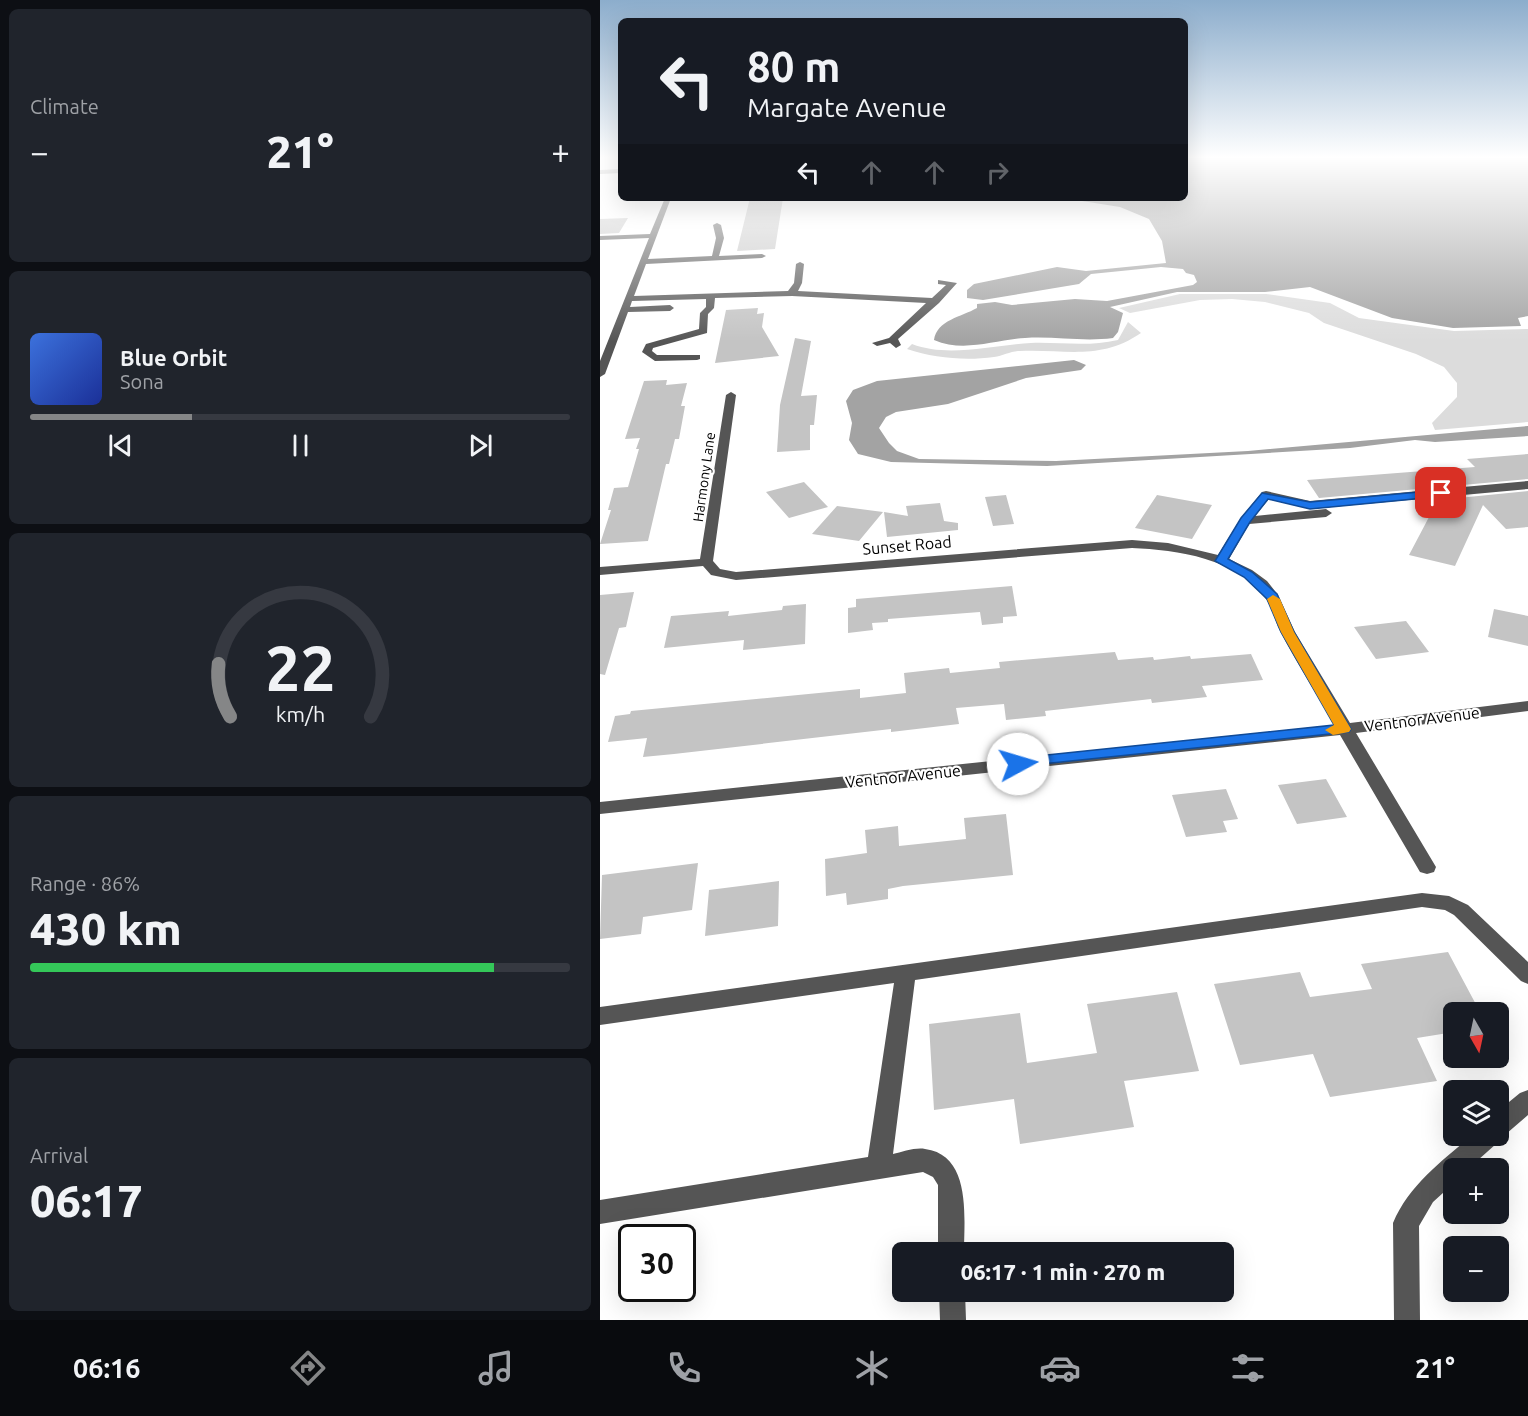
<!DOCTYPE html>
<meta charset="utf-8">
<style>
body{margin:0;font-family:Ubuntu,sans-serif;background:#20242c;color:#f1f3f6;height:100vh;display:flex;flex-direction:column;font-size:22px;white-space:nowrap}
*{box-sizing:border-box;margin:0}
p{font-size:20px;color:#9ea1a6}
.icon{flex:none;width:33px;height:33px;fill:none;stroke:currentColor;stroke-width:2;stroke-linecap:round;stroke-linejoin:round}
.map{position:relative;flex:1;overflow:hidden}
.drawer{display:flex;flex-direction:column;gap:9px;padding:9px;background:#0d0f14;width:600px}
.drawer>*{flex:none}
.hud{position:absolute;left:18px;top:18px;width:570px;height:183px;border-radius:9px;box-shadow:0 6px 24px #0002;background:#171b24;color:#f1f3f6;overflow:hidden}
.needle{width:39px;rotate:171deg}
.controls{position:absolute;left:843px;top:1002px;display:grid;gap:12px}
.controls a{display:grid;place-items:center;width:66px;height:66px;border-radius:9px;background:#171b24;box-shadow:0 6px 24px #0002;font-size:30px}
.speed{position:absolute;left:18px;top:1224px;display:flex;gap:12px;font-size:30px;font-weight:700;text-align:center}
.speed>*{display:grid;place-content:center;width:78px;height:78px;border-radius:50%;background:#171b24;box-shadow:0 6px 24px #0002;line-height:1}
.speed .limit{border:3px solid #111;border-radius:9px;background:#fff;color:#111}
.pin{position:absolute;display:grid;place-items:center;width:51px;height:51px;color:#fff;margin:-26px;border-radius:12px;box-shadow:0 3px 9px #0006}
.me{position:absolute;width:66px;margin:-33px;rotate:84deg;stroke-linejoin:round;filter:drop-shadow(0 0 4px #0008)}
.turn{display:flex;align-items:center;gap:21px;height:126px;padding:0 30px;font-size:27px}
.turn .icon{width:78px;height:78px;stroke-width:2.5}
.turn b{display:block;font-size:42px;line-height:51px}
.lanes{display:flex;align-items:center;height:57px;padding:0 30px;background:#0003;justify-content:center;gap:30px;direction:ltr}
.lanes .off{opacity:.35}
.big{font-size:45px;font-weight:800;line-height:1.1}
.drawer .tile{flex:1;display:flex;flex-direction:column;justify-content:center;gap:9px;min-width:0;padding:0 21px;border-radius:9px;background:#20242c}
.drawer .dial{align-items:center;gap:0}
.dial svg{height:156px;overflow:visible;fill:none;stroke:#363941;stroke-width:7;stroke-linecap:round;text-anchor:middle}
.dial text{fill:#f1f3f6;stroke:none}
.song{display:flex;align-items:center;gap:18px}
.cover{width:72px;height:72px;border-radius:9px;background:linear-gradient(135deg,hsl(220 70% 55%),hsl(230 70% 35%))}
.played{height:6px;border-radius:3px;background:linear-gradient(90deg,#858687 30%,#363941 30%)}
.keys{display:flex;justify-content:space-around;direction:ltr}
.heat{display:flex;justify-content:space-between;align-items:center;font-size:33px;direction:ltr}
.charge{height:9px;border-radius:4px;background:linear-gradient(90deg,#34c759 86%,#363941 0)}
.trip{position:absolute;left:292px;top:1242px;width:342px;height:60px;border-radius:9px;background:#171b24;box-shadow:0 6px 24px #0002;font-weight:800;line-height:60px;text-align:center}
.tab-bar{display:flex;height:96px;justify-content:space-around;align-items:center;background:#090b0e;color:#9ea1a6}
.tab-bar .icon{width:42px;height:42px}
.tab-bar .selected{color:#858687}
.tab-bar b{font-size:27px;color:#f1f3f6}
main{display:flex;flex:1;min-height:0}
.map>svg:first-child{display:block}
.green{fill:#dcdcdc}
.water{fill:#a3a3a3}
.building{fill:#c4c4c4}
.lines{fill:none;stroke-linecap:round;stroke-linejoin:round}
.minor{fill:#555;fill-rule:evenodd}
.route{fill:#1a73e8;stroke:#114b97;stroke-width:1.5}
.slow{fill:#f59e0b}
.labels{text-anchor:middle;stroke-width:4.5;stroke-linejoin:round;paint-order:stroke}
.far-street-label{font-size:14px;fill:#000;stroke:#fff}
.street-label{font-size:16px;fill:#000;stroke:#fff}
</style>
<main>
<section class="drawer">
<div class="tile"><p>Climate</p>
<div class="heat"><a>−</a><b class="big">21°</b><a>+</a></div>
</div>
<div class="tile">
<div class="song"><i class="cover"></i><div><b>Blue Orbit</b><p>Sona</p></div></div>
<div class="played"></div>
<div class="keys"><svg class="icon" aria-label="previous" viewBox="0 0 24 24"><path d="M18 5L8 12l10 7zM5 5v14"/></svg><svg class="icon" aria-label="pause" viewBox="0 0 24 24"><path d="M8 5v14M16 5v14"/></svg><svg class="icon" aria-label="next" viewBox="0 0 24 24"><path d="M6 5l10 7-10 7zM19 5v14"/></svg></div>
</div>
<div class="tile dial"><svg viewBox="0 0 100 80">
<path d="M14 69A42 42 0 1 1 86 69"/>
<path d="M14 69A42 42 0 0 1 8 42" stroke="#858687"/>
<text x="50" y="56" font-size="32" font-weight="700">22</text>
<text x="50" y="72" font-size="11">km/h</text>
</svg></div>
<div class="tile"><p>Range · 86%</p><b class="big">430 km</b><div class="charge"></div></div>
<div class="tile"><p>Arrival</p><b class="big">06:17</b></div>
</section>
<div class="map">
<svg width="928" height="1320" viewBox="0 0 928 1320">
<rect width="100%" height="100%" fill="#fff"/>
<!-- green -->
<path class="green" d="M580,294H666L730,303L759,318L854,331L928,329V422L835,430L832,423L857,397V383L844,367L816,354L724,323L709,313L665,302L632,299L600,300L530,313L519,308Z
M528,322L541,333C500,361 466,349 420,351C411,351 403,356 394,357C365,361 334,358 307,349L312,344C348,358 393,345 431,343C460,342 489,347 518,340Z"/>
<!-- water -->
<path class="water" d="M585,157H928V316L918,318L921,326L853,328L792,318L710,287L665,292H577L510,307L523,313L518,332L513,338C483,342 455,336 425,338C394,340 364,353 334,340C337,320 361,317 377,308V304L395,302L412,305L475,299L507,301L593,285L597,282L594,275L586,273L583,269L561,267L491,274L479,284L383,300L367,298V290L374,284L457,267L486,271L566,263L562,241L549,219L520,207L463,198H585Z
M474,360L486,365L481,370L426,378L348,404L296,412L286,417L279,428L289,443L297,451L319,459L456,461L648,451L928,426V436L835,442L815,440L750,448L447,466L291,462L258,454L249,440L252,423L246,401L253,390L277,381Z"/>
<!-- building -->
<path class="building" d="M150,198H183L175,249L137,251Z
M28,218L19,233L0,234V219Z
M158,308L157,314L164,313L162,327L179,356L115,363L126,310Z
M195,338L211,341L201,396L217,395L214,425H210V450L177,452L180,405Z
M67,380L66,385L87,383L81,406H85L79,439H75L69,464H66L48,541L0,544L11,510H8L14,488L28,487L39,449H36L40,438L25,439L44,381Z
M928,454V479L719,498L707,480L875,467L867,459Z
M204,482L228,507L189,518L166,492Z
M928,491V527L906,529L883,505L855,566L809,555L838,500Z
M406,495L414,524L393,526L385,497Z
M557,495L612,505L592,539L535,528Z
M340,503L344,521L358,523V530L287,537L284,512L308,516L306,506Z
M237,506L283,512L259,541L212,534Z
M412,586L417,616L403,617V623L382,625L380,612L288,619V622L272,623L273,630L248,633V608L256,607V599Z
M34,592L26,627L19,628L5,675L0,674V595Z
M206,604L205,644L143,650L144,640L64,648L71,616L129,611L128,616L182,610L183,606Z
M894,609L928,616V646L888,637Z
M806,621L829,652L776,659L754,627Z
M515,652L518,660L553,657L554,660L590,656L591,659L651,654L663,680L602,686L607,697L552,703L551,699L445,711L446,716L406,720L404,704L356,708L359,724L291,732V729L74,754L43,757L47,738L8,742L15,716L30,714L31,711L260,689V698L306,693L304,673L349,668L350,673L400,668L399,662Z
M726,779L747,817L697,824L678,785Z
M626,789L638,819L623,821L627,832L586,837L572,795Z
M406,814L413,875L303,886L288,889V899L247,905L246,893L226,896L225,859L267,853L265,830L298,826L299,846L366,839L364,818Z
M98,863L92,910L43,917L41,934L0,939L2,875Z
M179,881L178,926L105,936L109,890Z
M848,952L880,1012H854V1032L817,1038L837,1081L730,1097L713,1054L640,1065L614,984L700,972L710,997L772,989L761,964Z
M577,992L599,1071L524,1081L534,1127L420,1144L414,1099L334,1110L329,1024L420,1013L427,1063L497,1053L487,1004Z"/>
<g class="lines">
<!-- minor -->
<path class="minor" d="M21,169V173L0,174V170Z
M65,198H71L48,259L112,256L116,238L113,225L117,223L121,225L124,238L119,256L162,254L166,256L162,258L46,264L34,296L188,291L194,283L196,264L200,262L204,264L202,283L198,291L332,298L346,285L338,284V280L357,283L339,303L298,339L301,345L296,348L290,343L277,346L272,343L289,338L326,303L192,296L115,298L114,308L108,314L107,333L53,348L52,351L57,355H100V359L97,360L55,361L42,352L46,344L99,329L100,313L106,307V299L32,301L30,307L70,305L74,308L70,311L28,312L5,374L0,377V361L49,238L0,240V236L50,234Z
M131,392L136,395L113,561L120,569L136,572L532,540L568,543L618,555L641,518L662,492L666,491L710,501L928,481V489L710,509L669,499L655,516L726,509L732,513L726,517L649,524L629,559L652,570L667,581L678,595L695,632L750,723L928,701V711L756,733L836,867L834,872L827,874L820,872L740,735L0,814V802L735,725C717,694 697,664 681,633C675,622 673,609 666,599C638,558 577,550 532,548L136,580L111,575L103,566L0,575V567L100,559L126,395Z
M822,893L849,896L868,905L928,962V984L921,981L854,915L845,910L822,907L315,980L293,1154C302,1152 316,1147 325,1149C372,1155 364,1219 364,1252H338V1185L333,1177L323,1172L0,1224V1200L268,1157L294,983L0,1025V1007Z
M928,1090V1115L906,1134L900,1136L896,1144L869,1168H854V1183L833,1202L819,1226L820,1320H794L793,1223C809,1185 841,1162 871,1136H898V1111L920,1093Z
M339,1292H365L366,1320H340Z"/>
</g>
<!-- sky -->
<linearGradient id="sky" x2="0" y2="1"><stop stop-color="#8cadcc"/><stop offset="0.46" stop-color="#fff"/><stop offset="1" stop-color="#fff" stop-opacity="0"/></linearGradient>
<rect width="928" height="342" fill="url(#sky)"/>
<!-- route -->
<path class="route" d="M841,490L845,491V496L710,509L668,499L650,522L628,559L652,572L677,594L694,632L751,729L749,732L413,767L411,764L413,760L418,758L734,725L681,632L667,599L644,577L615,561L641,518L662,493L710,502Z"/>
<!-- slow -->
<path class="slow" d="M673,595L680,599L694,632L751,729L749,732L733,735L725,730L734,725L681,632L667,599Z"/>
<g class="labels">
<!-- far-street labels -->
<g class="far-street-label">
<text transform="translate(104 477) rotate(-82)" y="5">Harmony Lane</text>
</g>
<!-- street labels -->
<g class="street-label">
<text transform="translate(307 545) rotate(-5)" y="6">Sunset Road</text>
<text transform="translate(822 719) rotate(-7)" y="6">Ventnor Avenue</text>
<text transform="translate(303 776) rotate(-6)" y="6">Ventnor Avenue</text>
</g>
</g>
</svg>
<div class="controls">
<a><svg class="needle" viewBox="-14 -14 28 28"><path d="M0-13l5 13h-10z" fill="#e53935"/><path d="M0 13l5-13h-10z" fill="#9ea1a6"/></svg></a>
<a><svg class="icon" aria-label="layers" viewBox="0 0 24 24"><path d="M12 4l9 5-9 5-9-5zM3 14l9 5 9-5"/></svg></a>
<a>+</a>
<a>−</a>
</div>
<div class="speed"><div class="limit">30</div></div>
<div class="pin" style="left:841px;top:493px;background:#d93025"><svg class="icon" aria-label="arrive" viewBox="0 0 24 24"><path d="M6 21V4h12l-3 4 3 4H6"/></svg></div>
<svg class="me" style="left:418px;top:764px" viewBox="-20 -20 40 40"><circle r="19" fill="#fff"/><path d="M0-13L10 11 0 6-10 11z" fill="#1a73e8"/></svg>
<div class="trip">06:17 · 1 min · 270 m</div>
<div class="hud">
<div class="turn"><svg class="icon" aria-label="left" viewBox="0 0 24 24"><path d="M17 20v-9H6M10 6l-5 5 5 5"/></svg><div><b>80 m</b>Margate Avenue</div></div>
<div class="lanes"><svg class="icon" aria-label="left" viewBox="0 0 24 24"><path d="M17 20v-9H6M10 6l-5 5 5 5"/></svg><svg class="icon off" aria-label="ahead" viewBox="0 0 24 24"><path d="M12 20V5M6 11l6-6 6 6"/></svg><svg class="icon off" aria-label="ahead" viewBox="0 0 24 24"><path d="M12 20V5M6 11l6-6 6 6"/></svg><svg class="icon off" aria-label="right" viewBox="0 0 24 24"><path d="M7 20v-9h11M14 6l5 5-5 5"/></svg></div>
</div>
</div>
</main>
<nav class="tab-bar">
<b>06:16</b>
<svg class="icon selected" aria-label="directions" viewBox="0 0 24 24"><path d="M12 3l9 9-9 9-9-9zM9 14v-3h6M13 9l2 2-2 2"/></svg>
<svg class="icon" aria-label="music" viewBox="0 0 24 24"><path d="M9 18V5l10-2v13"/><circle cx="6" cy="18" r="3"/><circle cx="16" cy="16" r="3"/></svg>
<svg class="icon" aria-label="phone" viewBox="0 0 24 24"><path d="M5 4h4l2 5-3 2q2 4 5 5l2-3 5 2v4C11 20 4 13 5 4z"/></svg>
<svg class="icon" aria-label="climate" viewBox="0 0 24 24"><path d="M12 3v18M4 7l16 10M4 17L20 7"/></svg>
<svg class="icon" aria-label="car" viewBox="0 0 24 24"><path d="M5 17H2v-5l4-1 3-4h7l3 4 3 1v5h-3M9 17h6M6 11h13"/><circle cx="7" cy="17" r="2"/><circle cx="17" cy="17" r="2"/></svg>
<svg class="icon" aria-label="filters" viewBox="0 0 24 24"><path d="M4 7h16M4 17h16"/><circle cx="9" cy="7" r="2"/><circle cx="15" cy="17" r="2"/></svg>
<b>21°</b>
</nav>
